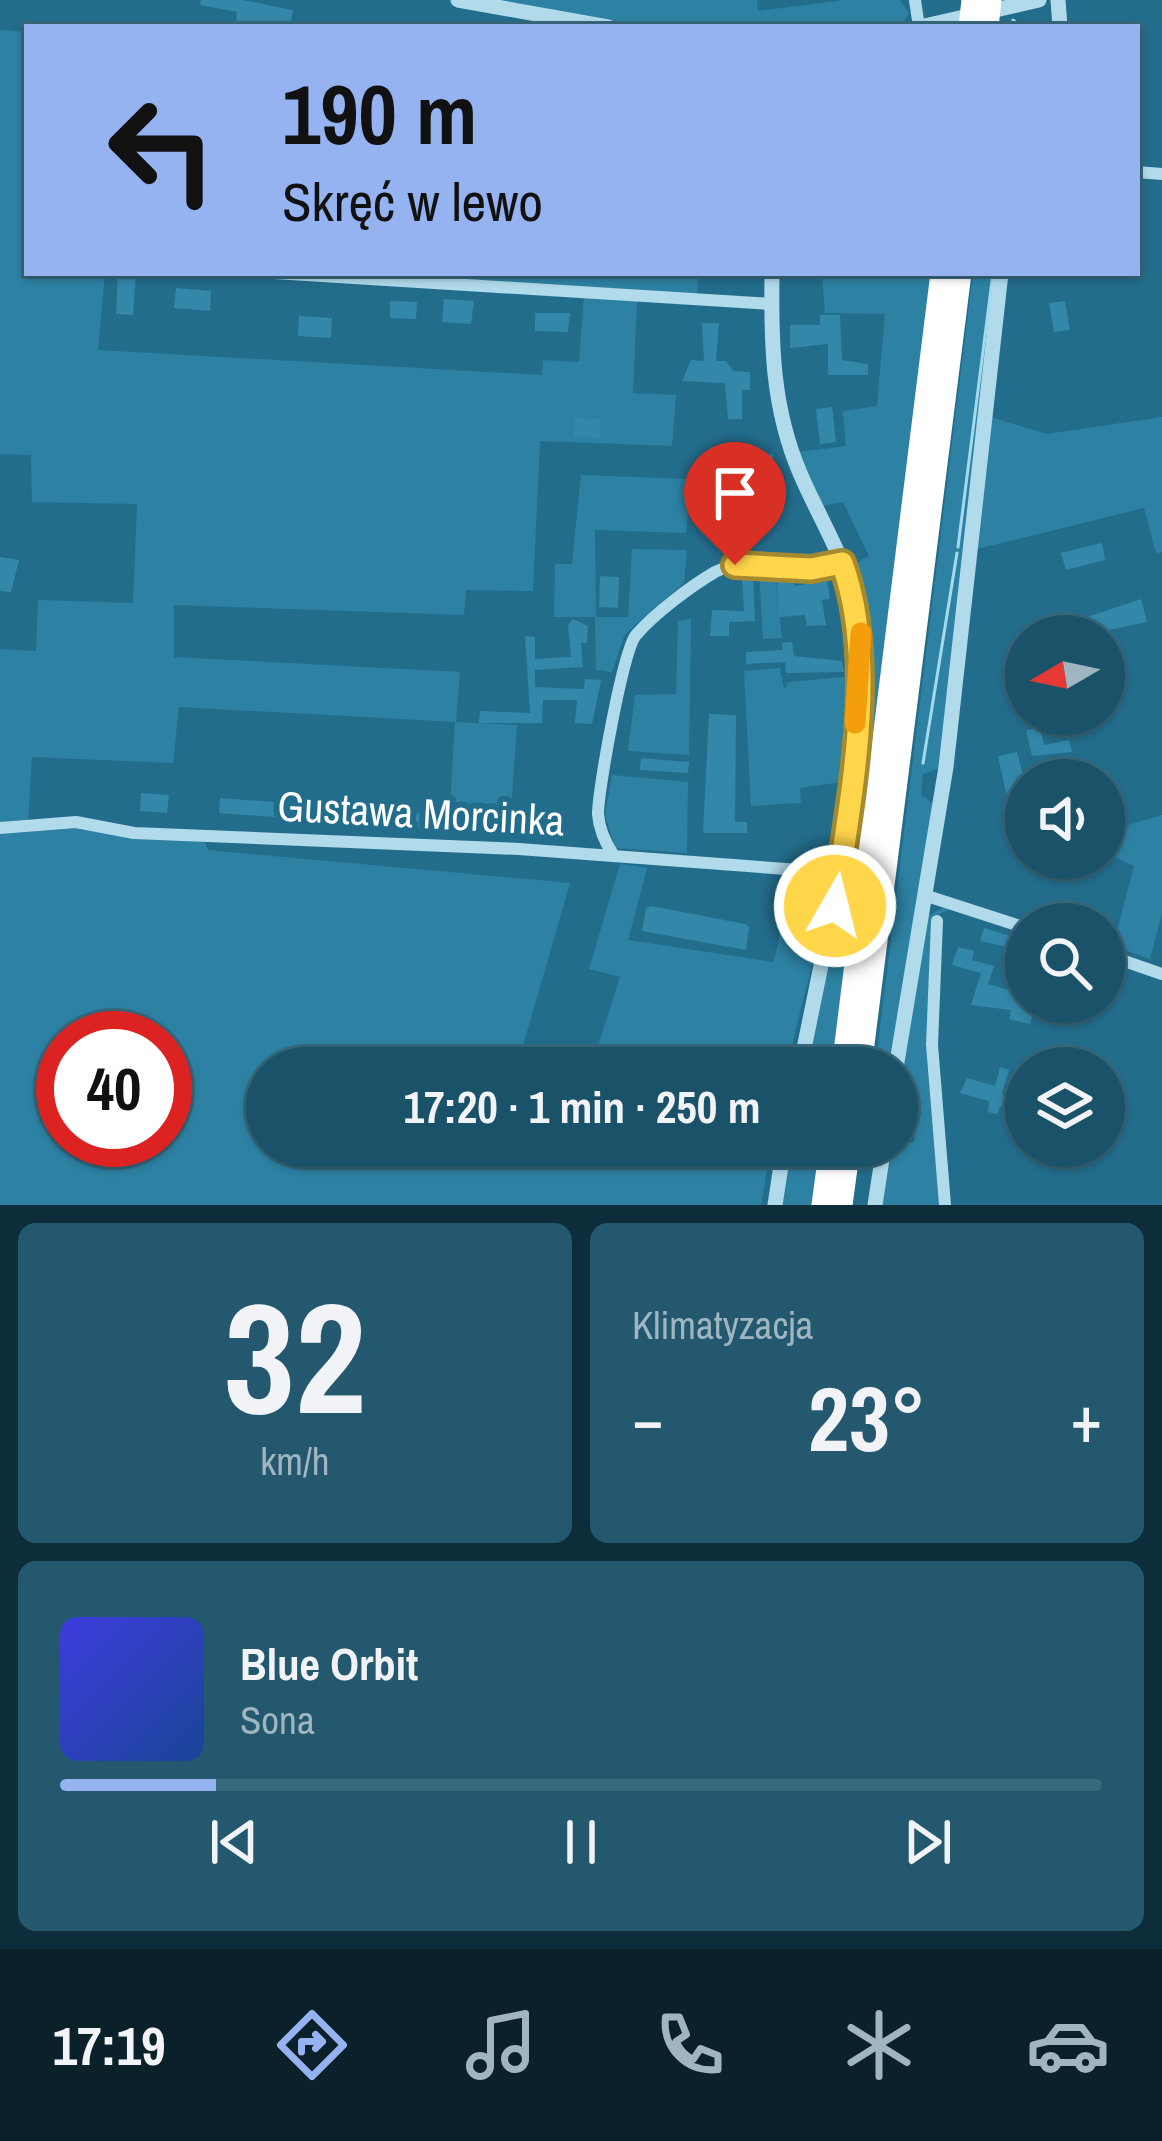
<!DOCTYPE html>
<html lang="pl">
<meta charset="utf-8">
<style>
body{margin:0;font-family:"Archivo Narrow",sans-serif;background:#23586f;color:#f1f3f6;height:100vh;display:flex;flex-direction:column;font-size:45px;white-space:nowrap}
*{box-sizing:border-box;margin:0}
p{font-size:39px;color:#9fb6c0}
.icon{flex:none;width:66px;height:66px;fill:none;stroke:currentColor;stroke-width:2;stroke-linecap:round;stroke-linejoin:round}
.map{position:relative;height:1205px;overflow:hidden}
.drawer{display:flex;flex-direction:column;gap:18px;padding:18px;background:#0e2d3a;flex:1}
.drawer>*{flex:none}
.hud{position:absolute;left:24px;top:24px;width:1116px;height:252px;border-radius:0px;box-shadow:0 3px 9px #0004,0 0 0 3px #38697d;background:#95b2f1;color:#111;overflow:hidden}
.needle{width:78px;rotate:261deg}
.tools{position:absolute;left:1005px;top:615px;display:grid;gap:24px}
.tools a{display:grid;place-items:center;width:120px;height:120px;border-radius:50%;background:#1a5269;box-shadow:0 3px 9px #0004,0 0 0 3px #38697d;font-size:60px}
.speed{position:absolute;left:36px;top:1011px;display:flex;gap:24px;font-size:60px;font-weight:700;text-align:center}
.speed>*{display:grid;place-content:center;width:156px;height:156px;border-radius:50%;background:#1a5269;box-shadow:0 3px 9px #0004,0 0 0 3px #38697d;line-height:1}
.speed .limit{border:18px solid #d22;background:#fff;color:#111}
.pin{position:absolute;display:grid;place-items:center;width:102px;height:102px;color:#fff;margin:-123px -51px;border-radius:50% 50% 50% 0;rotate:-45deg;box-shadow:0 0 12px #0007}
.pin .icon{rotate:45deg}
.me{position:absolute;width:132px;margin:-66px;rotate:8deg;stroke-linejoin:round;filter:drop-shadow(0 0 9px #0008)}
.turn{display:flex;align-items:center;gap:42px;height:252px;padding:0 60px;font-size:54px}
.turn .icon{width:156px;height:156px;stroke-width:2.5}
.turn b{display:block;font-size:84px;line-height:102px}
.big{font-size:90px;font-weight:700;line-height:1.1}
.drawer .card{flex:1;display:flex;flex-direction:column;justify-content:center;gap:18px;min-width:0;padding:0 42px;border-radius:18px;background:#23586f}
.drawer .dial{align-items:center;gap:0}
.dial b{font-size:156px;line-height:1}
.song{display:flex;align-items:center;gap:36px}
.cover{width:144px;height:144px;border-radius:18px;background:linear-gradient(135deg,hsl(240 70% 55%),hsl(220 70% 35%))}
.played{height:12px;border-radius:6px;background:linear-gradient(90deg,#95b2f1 15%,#38697d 15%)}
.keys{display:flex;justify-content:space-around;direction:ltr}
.heat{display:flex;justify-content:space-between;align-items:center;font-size:66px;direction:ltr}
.drawer .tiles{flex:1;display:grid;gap:18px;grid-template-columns:1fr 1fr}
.card:last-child{grid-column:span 2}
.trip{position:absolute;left:246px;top:1047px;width:672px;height:120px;border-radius:60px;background:#1a5269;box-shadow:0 3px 9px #0004,0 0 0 3px #38697d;font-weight:700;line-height:120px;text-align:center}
.menu{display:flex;height:192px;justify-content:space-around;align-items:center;background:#0a212a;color:#9fb6c0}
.menu .icon{width:84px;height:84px}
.menu .on{color:#95b2f1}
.menu b{font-size:54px;color:#f1f3f6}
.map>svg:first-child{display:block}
.green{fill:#2d82a4;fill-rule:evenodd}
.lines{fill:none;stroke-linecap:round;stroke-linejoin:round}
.stream{stroke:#a5d9ec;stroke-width:3}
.building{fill:#3387a9}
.minor{stroke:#b1daeb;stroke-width:12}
.tertiary{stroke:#b1daeb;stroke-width:15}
.motorway{stroke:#fff;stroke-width:21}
.motorway-bridge{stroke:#fff;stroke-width:21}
.route-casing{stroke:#a68a30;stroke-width:30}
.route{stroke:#ffd54a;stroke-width:21}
.slow{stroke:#f59e0b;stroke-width:21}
.labels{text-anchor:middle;stroke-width:12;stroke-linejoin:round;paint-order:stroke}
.street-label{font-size:42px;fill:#fff;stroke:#236d8c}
</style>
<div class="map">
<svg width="1162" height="1205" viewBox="0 0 1162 1205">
<rect width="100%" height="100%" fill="#236d8c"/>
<!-- green -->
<path class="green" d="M487,0H757L758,11L844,0H900L909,13L904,22L886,27H642Z
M0,30L27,32V273H105L98,350L542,375L543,360L579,362L584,297L637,301L633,393L676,395L672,446L540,441L533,591L466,590L464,615L174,605V657L460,672L456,722L517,725L511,812L450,808L455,722L179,707L173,763L32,757L28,822L0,825V649L36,651L38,600L133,603L137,504L32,502L31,455L0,454Z
M365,273H698L697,295Z
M931,273L833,1068H806L847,881L872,658L868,614L850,567L869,556L843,502L821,506L798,452L846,446L843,411L877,406L885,314L825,313L822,275Z
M973,273H997L941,768L923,774L921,794L934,805L890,1068H875Z
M990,417L1047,434L1162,417V552L1156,553L1144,508L977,549Z
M581,475L691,479L686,533L595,530L596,617H628L632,549L687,550L684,583L625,634L612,672L596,670L595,617H554L555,564H572Z
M759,573H775L782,638L763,639Z
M691,619L689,755L628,751L635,695L676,694L678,621Z
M780,668L784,689L789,682L852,676L841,782L800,788L801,803L751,806L744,671Z
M612,775L688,782L687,853L615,848L605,815Z
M1162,815V913L1150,959L1113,946L1134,866L1104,852V832Z
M77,828L205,842L208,850L570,883L518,1063L536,1068H267V1146H771L761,1205H0V834ZM63,1038H165V1140H63Z
M620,864L647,868L628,940L774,962L792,875L825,878L813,961L786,1068H591L620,977L589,969Z
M946,906L952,908L935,916L931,926L927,1061L939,1205H882L892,1147L914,1142L916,1121L899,1113L897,1100L927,917Z
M790,1146H821L812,1205H781Z"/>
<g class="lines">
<!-- stream -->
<path class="stream" d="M1013,20L1022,27
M958,547L993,273
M923,763L957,553"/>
</g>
<!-- building -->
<path class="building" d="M201,0H243L293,10L290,27L236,21L237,12L200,5Z
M118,273H136L133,315L116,314Z
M176,288L211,291L210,311L174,308Z
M444,299L474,301L471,324L442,322Z
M390,301L417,302L416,319L390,318Z
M1065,301L1070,330L1054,332L1049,303Z
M535,313H570L568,332L535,331Z
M820,315H840L842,360L868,364V375H828V344L790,348V325H820Z
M299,316L332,318L331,338L298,336Z
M702,323H719L716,361H726L733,371L750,372V390H742V419H728L725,383L682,381L691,360L704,361Z
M832,407L836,442L820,444L816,409Z
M574,418L601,419L600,438L574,437Z
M710,448H724L723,490H701L702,475H709Z
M756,453L773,454L774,498H759Z
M1102,543L1105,560L1066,570L1061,553Z
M0,557L19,560L11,592L0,591Z
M600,576L619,577L618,608L599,607Z
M742,579H753L755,621L729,622V636H710L712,610L744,611Z
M793,580L794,586L827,581L830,599L822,600L826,625L807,626L805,615L779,617L777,581Z
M1141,599L1147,622L1079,636H1030Z
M573,619L588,626L587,643H581L583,667L535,670V687L584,689L585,679L601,680L592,724L575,723L577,700H543L542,723H479L480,711L530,713L525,636L535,637V659L571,657L568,625Z
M792,642L794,656L842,661L844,672L786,673L785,662L746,664V652L783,650L782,643Z
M709,714L736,715L735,822H747V833H703Z
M1040,727L1044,745L1069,740L1072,752L1032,756L1026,730Z
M1017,752L1023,776L1016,777L1019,790L1006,793L998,756Z
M641,758L689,762L688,773L640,770Z
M141,793L169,795L167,813L140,811Z
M220,798L505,820L504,834L219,813Z
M651,906L745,924L749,927L746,950L642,931L646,908Z
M984,928L1020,939L1017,949L980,941Z
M958,947L974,951L972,960L994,966L988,984L1026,995L1024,1002H1037L1030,1024L1009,1019L1011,1010L971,1005L981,973L952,965Z
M1000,1067L1009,1070L1002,1094L1026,1101V1113L1000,1106L998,1114L988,1112L989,1101L960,1093L967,1078L995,1086Z"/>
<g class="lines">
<!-- minor -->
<path class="minor" d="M915,0L919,27
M1137,172L1162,174
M274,273L772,304
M0,828L76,822L134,833L519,849L840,873
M614,856C606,844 599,829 598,814C598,790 623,651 636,635C654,614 691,586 715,572C753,552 802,578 842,563
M924,895L1026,928
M937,921L932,1045L945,1205
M1104,954L1162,974"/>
<!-- tertiary -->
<path class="tertiary" d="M458,0L608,27
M1058,0L1060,27
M920,27L1039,0
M772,273C771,343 772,408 800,473C821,523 855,573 860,628L840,873L800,1068
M896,1068L946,767L1001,273
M775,1205L784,1146
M875,1205L884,1146"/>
<!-- motorway -->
<path class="motorway" d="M842,1068L941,273
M861,1068L961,273
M822,1205L830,1146
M842,1205L850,1146"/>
<!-- motorway-bridge -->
<path class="motorway-bridge" d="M969,27L972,0
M988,27L991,0"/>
</g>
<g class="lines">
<defs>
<path id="route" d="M735,565L811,569L842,563C879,664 850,800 835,906"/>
</defs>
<!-- route casing -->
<use href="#route" class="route-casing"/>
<!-- route -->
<use href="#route" class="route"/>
<!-- slow -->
<path class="slow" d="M855,723L861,633"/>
</g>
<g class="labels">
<!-- street labels -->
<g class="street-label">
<text transform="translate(421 813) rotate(3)" y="15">Gustawa Morcinka</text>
</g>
</g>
</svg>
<div class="tools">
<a><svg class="needle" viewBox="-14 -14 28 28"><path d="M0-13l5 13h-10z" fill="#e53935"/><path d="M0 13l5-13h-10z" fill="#9fb6c0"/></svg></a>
<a><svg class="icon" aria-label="sound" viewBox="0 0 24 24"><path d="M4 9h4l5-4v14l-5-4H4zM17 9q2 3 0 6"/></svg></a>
<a><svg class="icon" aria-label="search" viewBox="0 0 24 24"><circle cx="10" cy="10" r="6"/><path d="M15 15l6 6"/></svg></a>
<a><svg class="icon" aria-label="layers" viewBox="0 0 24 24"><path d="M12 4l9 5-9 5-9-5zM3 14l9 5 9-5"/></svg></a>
</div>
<div class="speed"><div class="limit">40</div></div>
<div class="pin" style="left:735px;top:565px;background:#d93025"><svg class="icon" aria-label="arrive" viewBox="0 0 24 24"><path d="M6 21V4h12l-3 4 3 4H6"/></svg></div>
<svg class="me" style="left:835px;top:906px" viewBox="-20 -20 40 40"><circle r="17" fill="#ffd54a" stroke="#fff" stroke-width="3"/><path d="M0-11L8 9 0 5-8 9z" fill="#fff"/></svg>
<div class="trip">17:20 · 1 min · 250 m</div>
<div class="hud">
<div class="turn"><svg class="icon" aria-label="left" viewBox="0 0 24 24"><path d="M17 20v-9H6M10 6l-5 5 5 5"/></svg><div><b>190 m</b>Skręć w lewo</div></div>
</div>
</div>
<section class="drawer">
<div class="tiles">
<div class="card dial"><b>32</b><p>km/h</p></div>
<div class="card"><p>Klimatyzacja</p>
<div class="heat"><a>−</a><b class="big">23°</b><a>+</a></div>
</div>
<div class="card">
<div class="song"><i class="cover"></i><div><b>Blue Orbit</b><p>Sona</p></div></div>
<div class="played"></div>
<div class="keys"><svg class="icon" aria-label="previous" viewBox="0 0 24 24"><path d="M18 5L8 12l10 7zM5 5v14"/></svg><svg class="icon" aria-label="pause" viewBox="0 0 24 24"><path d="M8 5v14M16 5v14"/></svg><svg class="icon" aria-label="next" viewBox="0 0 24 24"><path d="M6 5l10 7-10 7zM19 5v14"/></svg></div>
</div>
</div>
</section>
<nav class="menu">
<b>17:19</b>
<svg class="icon on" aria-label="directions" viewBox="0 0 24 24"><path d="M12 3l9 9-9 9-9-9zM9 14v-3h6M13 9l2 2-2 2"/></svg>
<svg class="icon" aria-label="music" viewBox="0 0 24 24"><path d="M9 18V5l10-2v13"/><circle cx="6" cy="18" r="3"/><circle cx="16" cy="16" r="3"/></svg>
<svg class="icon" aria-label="phone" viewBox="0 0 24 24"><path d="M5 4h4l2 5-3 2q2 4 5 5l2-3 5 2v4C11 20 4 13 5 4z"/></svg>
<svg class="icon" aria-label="climate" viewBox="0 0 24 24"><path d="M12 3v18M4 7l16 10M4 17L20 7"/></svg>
<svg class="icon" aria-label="car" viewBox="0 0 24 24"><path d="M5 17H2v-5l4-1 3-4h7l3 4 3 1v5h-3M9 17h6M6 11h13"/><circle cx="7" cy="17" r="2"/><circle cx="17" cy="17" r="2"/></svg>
</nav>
